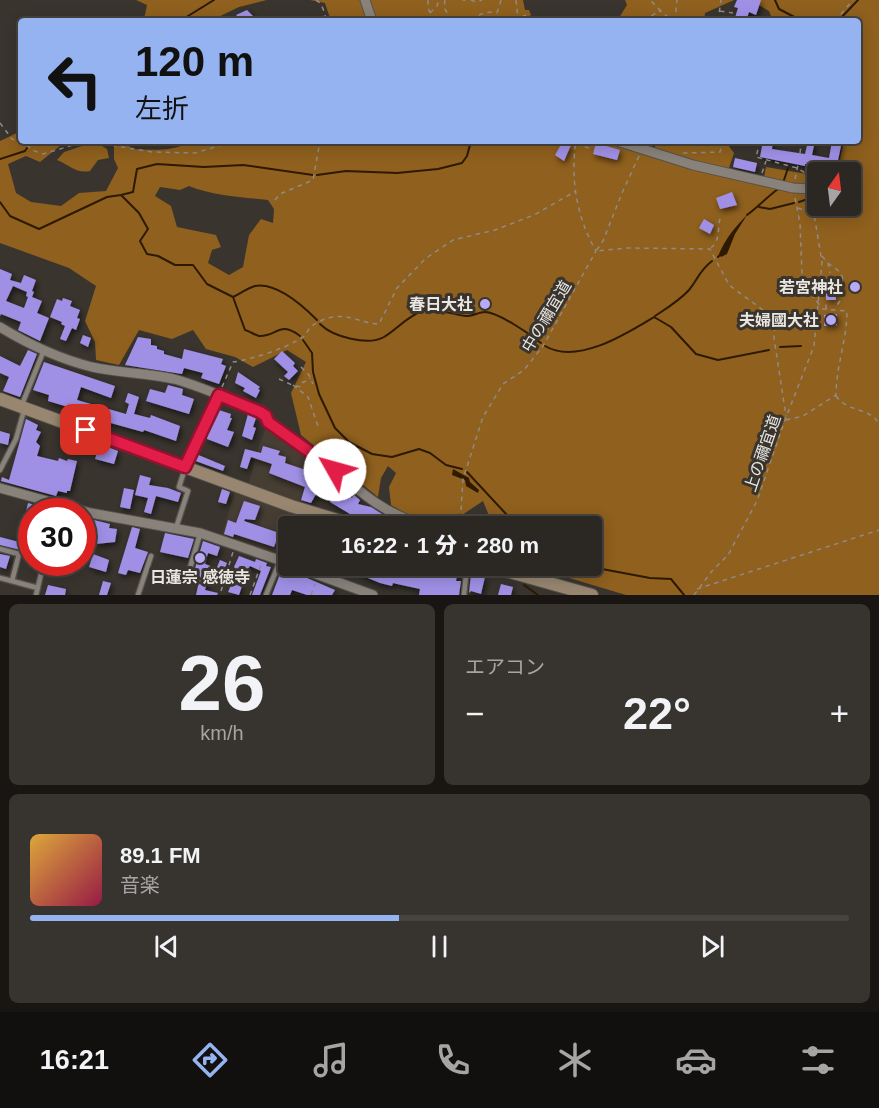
<!DOCTYPE html>
<html lang="ja">
<meta charset="utf-8">
<style>
body{margin:0;font-family:Helvetica,"Noto Sans JP",sans-serif;background:#37332f;color:#f1f3f6;height:100vh;display:flex;flex-direction:column;font-size:22px;white-space:nowrap}
*{box-sizing:border-box;margin:0}
p{font-size:20px;color:#a6a5a5}
.icon{flex:none;width:33px;height:33px;fill:none;stroke:currentColor;stroke-width:2;stroke-linecap:round;stroke-linejoin:round}
.map{position:relative;height:595px;overflow:hidden}
.drawer{display:flex;flex-direction:column;gap:9px;padding:9px;background:#181513;flex:1}
.drawer>*{flex:none}
.top-card{position:absolute;left:18px;top:18px;width:843px;height:126px;border-radius:6px;box-shadow:0 3px 15px #0003,0 0 0 2px #474440;background:#95b2f1;color:#111;overflow:hidden}
.needle{width:39px;rotate:14deg}
.tools{position:absolute;left:807px;top:162px;display:grid;gap:12px}
.tools a{display:grid;place-items:center;width:54px;height:54px;border-radius:6px;background:#2b2722;box-shadow:0 3px 15px #0003,0 0 0 2px #474440;font-size:30px}
.speed{position:absolute;left:18px;top:498px;display:flex;gap:12px;font-size:30px;font-weight:700;text-align:center}
.speed>*{display:grid;place-content:center;width:78px;height:78px;border-radius:50%;background:#2b2722;box-shadow:0 3px 15px #0003,0 0 0 2px #474440;line-height:1}
.speed .limit{border:9px solid #d22;background:#fff;color:#111}
.pin{position:absolute;display:grid;place-items:center;width:51px;height:51px;color:#fff;margin:-26px;border-radius:12px;box-shadow:0 3px 9px #0006}
.me{position:absolute;width:66px;margin:-33px;rotate:308deg;stroke-linejoin:round;filter:drop-shadow(0 0 4px #0008)}
.turn{display:flex;align-items:center;gap:21px;height:126px;padding:0 18px;font-size:27px}
.turn .icon{width:78px;height:78px;stroke-width:2.5}
.turn b{display:block;font-size:42px;line-height:51px}
.big{font-size:45px;font-weight:800;line-height:1.1}
.drawer .card{flex:1;display:flex;flex-direction:column;justify-content:center;gap:9px;min-width:0;padding:0 21px;border-radius:9px;background:#37332f}
.drawer .dial{align-items:center;gap:0}
.dial b{font-size:78px;line-height:1}
.song{display:flex;align-items:center;gap:18px}
.cover{width:72px;height:72px;border-radius:9px;background:linear-gradient(135deg,hsl(40 70% 55%),hsl(340 70% 35%))}
.played{height:6px;border-radius:3px;background:linear-gradient(90deg,#95b2f1 45%,#474440 45%)}
.keys{display:flex;justify-content:space-around;direction:ltr}
.heat{display:flex;justify-content:space-between;align-items:center;font-size:33px;direction:ltr}
.drawer .tiles{flex:1;display:grid;gap:9px;grid-template-columns:1fr 1fr}
.card:last-child{grid-column:span 2}
.trip{position:absolute;left:278px;top:516px;width:324px;height:60px;border-radius:6px;background:#2b2722;box-shadow:0 3px 15px #0003,0 0 0 2px #474440;font-weight:800;line-height:60px;text-align:center}
.tabs{display:flex;height:96px;justify-content:space-around;align-items:center;background:#11100e;color:#a6a5a5}
.tabs .icon{width:42px;height:42px}
.tabs .active{color:#95b2f1}
.tabs b{font-size:27px;color:#f1f3f6}
.map>svg:first-child{display:block}
.built{fill:#463d33}
.forest{fill:#8f601e;fill-rule:evenodd}
.water{fill:#2d1a01}
.lines{fill:none;stroke-linecap:round;stroke-linejoin:round}
.stream{stroke:#2d1a01;stroke-width:2}
.building{fill:#9f90e6;fill-rule:evenodd;filter:url(#shadow)}
.lane-casing{stroke:#55514b;stroke-width:7}
.street-casing{stroke:#55514b;stroke-width:11}
.secondary-casing{stroke:#55514b;stroke-width:14}
.path{stroke:#8f8b86;stroke-width:1.5;stroke-dasharray:4.5 4.5;stroke-linecap:butt}
.lane{stroke:#88827b;stroke-width:4.5}
.street{stroke:#88827b;stroke-width:9}
.secondary{stroke:#988670;stroke-width:12}
.route-casing{stroke:#92132f;stroke-width:15}
.route{stroke:#e11d48;stroke-width:10}
.poi-dot{fill:#b7abf8;stroke:#39342e;stroke-width:2}
.labels{text-anchor:middle;stroke-width:6;stroke-linejoin:round;paint-order:stroke}
.poi-label{font-size:16px;font-weight:bold;fill:#eae7e3;stroke:#39342e;text-anchor:end}
.street-label{font-size:16px;fill:#eae7e3;stroke:#39342e}
</style>
<div class="map">
<svg width="879" height="595" viewBox="0 0 879 595">
<defs>
<filter id="shadow"><feDropShadow dx="2" dy="3" stdDeviation="3" flood-color="#0009"/></filter>
</defs>
<rect width="100%" height="100%" fill="#39342e"/>
<!-- built -->
<path class="built" d="M268,422L319,457L307,480L298,508L294,507L276,556L221,536L237,486L247,489L259,446Z"/>
<!-- forest -->
<path class="forest" d="M136,0H267L239,7L210,21H140L145,15L147,5Z
M310,0H523L525,10H529L531,15L528,17L532,21H331L325,3Z
M625,0H734L705,13L704,21H617L627,5Z
M750,0H879V595H626L529,566H591V526H485L492,523L483,501L453,521L423,523L391,505L389,487L396,473L388,466L381,478L378,497L301,435L291,393L306,362L287,350L253,367L235,357L206,349L193,330L172,339L139,330L119,365L96,360L95,342L85,321L96,286L69,268L0,243V141L21,131V141H66L40,162L26,156L8,164L16,193L31,202L61,206L79,193L106,191L118,168L114,159V141H126V143L132,149C152,150 174,152 191,141H725L734,153L727,174L763,183L766,167L813,175L815,169L831,172H818V206H850V172H837L844,141H858V21H773L769,11ZM189,186C214,196 242,197 268,200L274,209L273,223L261,219L249,235L243,267L229,275L208,263L212,250L221,247L216,235L177,227L171,206L155,196L160,187L180,190Z
M88,144L102,146L107,149L109,158L98,160L90,171C76,174 70,165 57,160L64,152Z"/>
<!-- water -->
<path class="water" d="M747,215L735,234L727,254L721,257L719,254C726,238 735,227 747,215Z
M453,469L469,478L470,482L479,490L478,493L466,486L465,480L452,475Z"/>
<g class="lines">
<!-- stream -->
<path class="stream" d="M775,0L779,9L802,21
M180,21L214,0
M838,21L858,0
M640,141L654,146
M29,143L31,141
M0,159L25,151L27,148
M317,175L346,171L397,173L438,169L462,163L467,156L471,141
M784,180L788,168
M815,193L818,191
M121,195L133,192L137,169L157,164L204,167L243,165L313,175
M0,202L10,216L39,229L107,197L121,195L139,213L148,229L140,241L147,254L158,256L175,265H193L207,284L233,297L245,330C249,331 255,335 259,336C277,337 279,320 300,336
M799,202L808,199
M759,207L770,209L794,203
M747,215C758,207 767,197 778,189
M718,257L720,255
M233,297C239,294 248,288 255,286C277,282 303,306 317,320
M655,316C667,308 679,301 689,290C698,279 699,271 712,261
M320,324C333,337 368,346 384,337C397,329 408,316 422,311C437,306 453,316 467,316C473,316 479,312 485,312C498,312 531,335 541,343
M303,340L312,353L313,372L319,394L335,428L349,442L372,454L392,457L419,449L430,453L446,465L462,469
M545,346C577,365 626,334 654,317L671,327L696,354L718,360L769,350
M780,347L801,346
M467,472L507,515L514,526
M586,566L650,578L671,579L684,595
M524,585L538,595"/>
</g>
<!-- building -->
<path class="building" d="M737,0H761L756,15L749,12L746,21H734L738,8L734,7Z
M247,10L254,17L249,21H242L236,15Z
M563,141L571,145L564,161L555,155Z
M763,141H773L772,149L805,154L808,141H815L812,155L829,158L832,141H842L836,170L805,164V166L760,157Z
M596,143L620,150L617,160L593,154Z
M735,158L757,163L755,172L733,167Z
M732,192L737,205L720,209L716,198Z
M704,219L714,225L710,234L699,228Z
M0,269L12,274L10,280L21,283L24,275L36,280L32,291L34,292L32,297L42,301L37,313L49,318L40,341L18,330L21,322L1,314L0,316ZM13,286L27,292L26,296L28,297L24,308L6,301Z
M826,281H842V291H835L836,300H826Z
M63,298L72,301L70,306L80,310L77,318L80,319L76,330L72,328L66,341L60,339L65,326L61,324L62,322L50,317L57,299L62,301Z
M837,314V325L824,326V315Z
M83,335L91,338L88,347L80,343Z
M138,337L151,339V345L157,346V349L164,351V354L182,359L184,349L223,359L221,364L226,366L219,384L201,378L203,373L184,368L182,374L125,365Z
M28,350L37,354L20,397L3,391L9,377L0,373V356L20,366Z
M282,351L295,363L293,366L298,371L289,380L284,376L288,372L274,359Z
M44,362L115,386L111,398L81,387L77,400L126,414L129,404L125,402L128,393L139,397L134,414L150,418L151,415L180,426L176,441L144,430L143,432L89,417L88,419L76,415L78,410L48,401L49,395L33,390Z
M238,372L260,387L258,389L260,390L256,398L243,391L245,388L235,383Z
M168,385L183,389L182,395L194,399L189,414L146,401L150,389L165,393Z
M219,410L231,414L230,418H232L227,430L234,432L228,447L207,439L208,429L216,412H218Z
M248,414L256,418L253,427L256,428L252,440L242,436Z
M26,419L38,425L36,430L41,432L36,442L40,446L37,456L58,461L59,458L67,461L68,459L77,461L70,491H67V493L58,491L56,496L1,481L2,477L9,480Z
M0,431L10,434L8,445L0,443Z
M105,446L118,451L114,464L95,459L98,449L103,451Z
M263,446L280,451L278,455L286,457L285,463L312,472L314,468L322,472L319,480L341,489L340,492L352,498L354,495L360,500L358,504L371,507L390,519L385,525L378,523L379,521L350,514L330,502L331,500L316,494L311,503L301,500L305,487L269,473L272,464L251,457L247,469L240,467L245,449L261,453Z
M196,454L225,466L223,471L193,460Z
M140,475L151,478L149,485L168,488L181,493L178,502L156,496L151,514L144,512L148,498L135,495Z
M124,488L134,490L130,509L120,507Z
M222,489L230,492L226,504L218,502Z
M244,501L260,506L255,520L245,519L244,521L288,536V541L277,539L274,547L234,534L233,537L224,534L228,520L236,523Z
M28,503L50,509L49,512H26Z
M464,517L478,520L476,526H463Z
M291,518L305,520L303,526H289Z
M94,520L110,524L109,528L117,529L115,542L96,544Z
M132,527L140,529L135,548L148,552L140,573L128,570L126,575L118,573Z
M165,533L194,539L188,558L160,552Z
M0,537L23,543L21,550L0,545Z
M203,541L220,547L217,556L208,553L205,564L216,568L213,576L209,575L205,590L218,593L217,595H196L200,577L195,576L196,572H194Z
M0,554L10,556L6,569L0,567Z
M93,554L109,560L106,572L89,567Z
M239,556L255,562L256,559L267,563L266,566L271,567L260,595H252L261,571L250,566L245,573L237,570L234,567Z
M220,560L227,563L222,575L215,572Z
M352,566H383L381,570L403,576L405,566L459,567L456,581H461L459,595H419L420,589L397,584L393,583L392,586L380,583L363,576L362,573L351,570Z
M280,574L299,578L300,575L335,590L332,595H307L292,590L290,595H272Z
M471,574L485,577L481,594L471,591L469,593Z
M103,581L111,583L107,595H99Z
M232,583L242,586L239,595L228,592Z
M501,584L513,587L511,595H498Z
M48,585L66,589L65,595H45Z"/>
<g class="lines">
<defs>
<path id="lane" d="M0,470L16,439L23,414V402L44,350
M459,526L460,517
M176,528L188,491L179,487L187,462L219,395
M0,549L19,554L12,581L38,588
M188,575L200,534
M0,578L12,581
M36,595L44,562
M138,595L151,556
M266,595L280,561
M464,595L467,566"/>
<path id="street" d="M365,0L372,21
M617,141L693,165L793,188L810,189
M0,327C28,344 60,359 92,367C119,373 148,373 174,379C204,387 232,401 260,412L266,416L268,422C286,434 304,446 321,459C350,482 380,513 417,522L420,526
M0,488L91,513L200,533L288,563
M294,566L373,595"/>
<path id="secondary" d="M0,399L291,506L357,526
M488,566L592,595"/>
</defs>
<!-- lane casing -->
<use href="#lane" class="lane-casing"/>
<!-- street casing -->
<use href="#street" class="street-casing"/>
<!-- secondary casing -->
<use href="#secondary" class="secondary-casing"/>
<!-- path -->
<path class="path" d="M316,0C323,4 325,14 326,21
M428,0V8L434,21
M445,0L444,8L453,21
M462,0H466
M471,0L476,2L482,0
M501,0L497,13L501,21
M516,0L518,19
M720,11L733,13
M430,13L437,6L439,0
M472,21C480,13 486,11 497,13
M514,21L526,15
M644,21L660,10L650,0
M658,21L660,10L672,21
M675,21L677,0
M718,21L721,0
M835,21L853,0
M0,123L12,139L26,144L32,150L43,154L80,143H98L152,152L195,153L235,141
M659,141L662,146
M760,141L756,157L797,168L807,174L808,179
M785,141L800,145
M576,144L589,148
M683,153L720,152L723,141H725
M800,153L801,145L813,144L814,141
M639,156L622,193L603,241L596,251L627,248L710,249L729,285L775,319L774,338L786,416
M762,173L766,161
M808,173L811,166
M795,179L798,165
M275,200L280,194L313,180L320,141
M798,208L813,213
M711,248C722,238 716,228 721,216
M822,256L828,263L830,273
M828,263C831,266 838,269 840,273C847,283 844,299 836,306
M826,309V304
M301,367L309,375L313,384
M279,379L292,385
M293,385L308,397L319,429
M296,386L301,387L303,382L307,381L310,378
M222,387L233,362C251,360 289,347 303,337C306,335 307,332 309,329C314,323 325,318 334,317C350,314 363,324 379,324L397,288L425,259L453,240L495,230L534,215L576,191
M836,396C848,413 870,407 879,424
M786,420L803,416L836,395C836,366 847,340 847,311L823,309L813,297L802,274L800,223L795,198
M461,510L463,479L483,417L503,384L524,370L543,346L596,251C577,218 570,179 576,141
M697,589L879,530
M221,591L233,552
M250,595L262,562
M311,595L315,584
M694,595L712,571L728,555L757,501L785,420L814,346L822,262L811,196"/>
<!-- lane -->
<use href="#lane" class="lane"/>
<!-- street -->
<use href="#street" class="street"/>
<!-- secondary -->
<use href="#secondary" class="secondary"/>
</g>
<g class="lines">
<defs>
<path id="route" d="M86,430L185,467L219,395L260,412L266,416L268,422L335,470"/>
</defs>
<!-- route casing -->
<use href="#route" class="route-casing"/>
<!-- route -->
<use href="#route" class="route"/>
</g>
<!-- markers -->
<g class="poi-dot">
<circle cx="855" cy="287" r="6"/>
<circle cx="485" cy="304" r="6"/>
<circle cx="831" cy="320" r="6"/>
<circle cx="200" cy="558" r="6"/>
</g>
<g class="labels">
<!-- poi labels -->
<g class="poi-label">
<text x="843" y="293">若宮神社</text>
<text x="473" y="310">春日大社</text>
<text x="819" y="326">夫婦國大社</text>
<text x="200" y="583" text-anchor="middle">日蓮宗 感徳寺</text>
</g>
<!-- street labels -->
<g class="street-label">
<text transform="translate(546 316) rotate(-59)" y="6">中の禰宜道</text>
<text transform="translate(762 453) rotate(-71)" y="6">上の禰宜道</text>
</g>
</g>
</svg>
<div class="tools">
<a><svg class="needle" viewBox="-14 -14 28 28"><path d="M0-13l5 13h-10z" fill="#e53935"/><path d="M0 13l5-13h-10z" fill="#a6a5a5"/></svg></a>
</div>
<div class="speed"><div class="limit">30</div></div>
<div class="pin" style="left:86px;top:430px;background:#d93025"><svg class="icon" aria-label="arrive" viewBox="0 0 24 24"><path d="M6 21V4h12l-3 4 3 4H6"/></svg></div>
<svg class="me" style="left:335px;top:470px" viewBox="-20 -20 40 40"><circle r="19" fill="#fff"/><path d="M0-13L10 11 0 6-10 11z" fill="#e11d48"/></svg>
<div class="trip">16:22 · 1 分 · 280 m</div>
<div class="top-card">
<div class="turn"><svg class="icon" aria-label="left" viewBox="0 0 24 24"><path d="M17 20v-9H6M10 6l-5 5 5 5"/></svg><div><b>120 m</b>左折</div></div>
</div>
</div>
<section class="drawer">
<div class="tiles">
<div class="card dial"><b>26</b><p>km/h</p></div>
<div class="card"><p>エアコン</p>
<div class="heat"><a>−</a><b class="big">22°</b><a>+</a></div>
</div>
<div class="card">
<div class="song"><i class="cover"></i><div><b>89.1 FM</b><p>音楽</p></div></div>
<div class="played"></div>
<div class="keys"><svg class="icon" aria-label="previous" viewBox="0 0 24 24"><path d="M18 5L8 12l10 7zM5 5v14"/></svg><svg class="icon" aria-label="pause" viewBox="0 0 24 24"><path d="M8 5v14M16 5v14"/></svg><svg class="icon" aria-label="next" viewBox="0 0 24 24"><path d="M6 5l10 7-10 7zM19 5v14"/></svg></div>
</div>
</div>
</section>
<nav class="tabs">
<b>16:21</b>
<svg class="icon active" aria-label="directions" viewBox="0 0 24 24"><path d="M12 3l9 9-9 9-9-9zM9 14v-3h6M13 9l2 2-2 2"/></svg>
<svg class="icon" aria-label="music" viewBox="0 0 24 24"><path d="M9 18V5l10-2v13"/><circle cx="6" cy="18" r="3"/><circle cx="16" cy="16" r="3"/></svg>
<svg class="icon" aria-label="phone" viewBox="0 0 24 24"><path d="M5 4h4l2 5-3 2q2 4 5 5l2-3 5 2v4C11 20 4 13 5 4z"/></svg>
<svg class="icon" aria-label="climate" viewBox="0 0 24 24"><path d="M12 3v18M4 7l16 10M4 17L20 7"/></svg>
<svg class="icon" aria-label="car" viewBox="0 0 24 24"><path d="M5 17H2v-5l4-1 3-4h7l3 4 3 1v5h-3M9 17h6M6 11h13"/><circle cx="7" cy="17" r="2"/><circle cx="17" cy="17" r="2"/></svg>
<svg class="icon" aria-label="filters" viewBox="0 0 24 24"><path d="M4 7h16M4 17h16"/><circle cx="9" cy="7" r="2"/><circle cx="15" cy="17" r="2"/></svg>
</nav>
